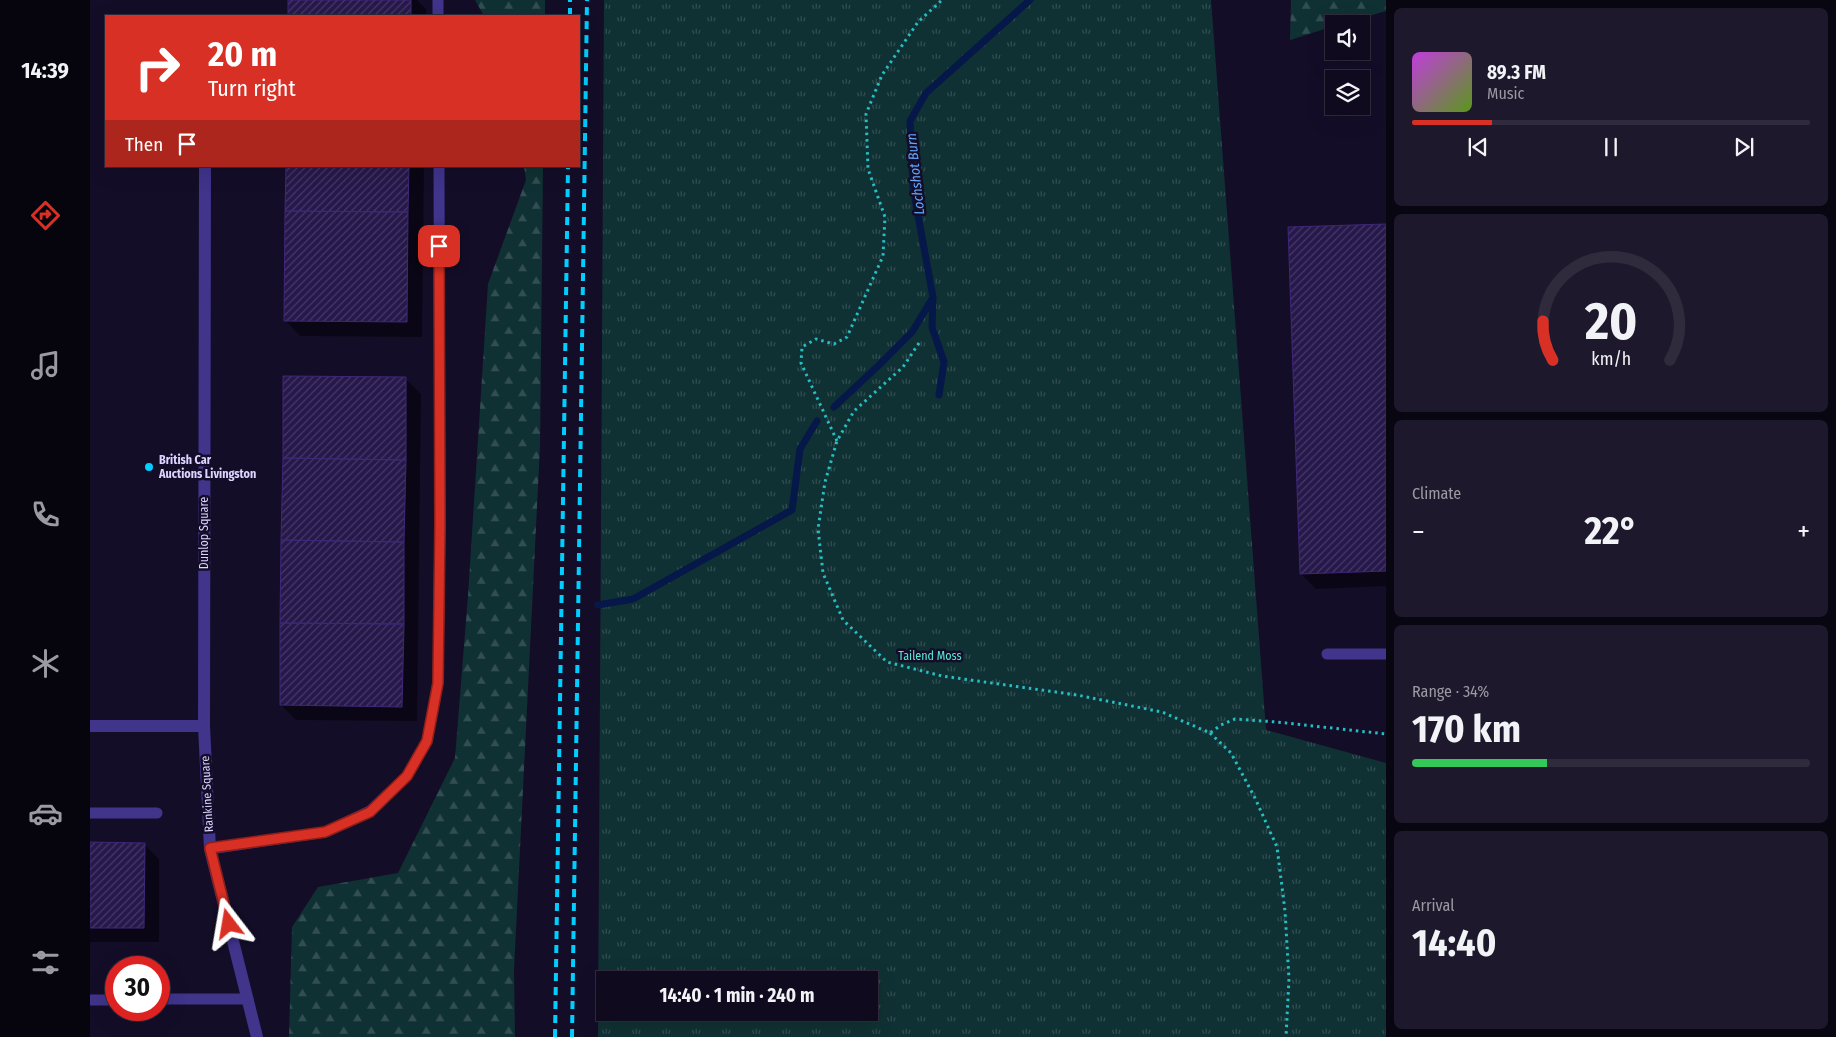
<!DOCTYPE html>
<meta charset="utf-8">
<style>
body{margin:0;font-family:"Fira Sans Condensed",sans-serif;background:#1d182b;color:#f1f3f6;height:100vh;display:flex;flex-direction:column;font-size:19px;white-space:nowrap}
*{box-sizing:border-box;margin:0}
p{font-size:16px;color:#9b9aa4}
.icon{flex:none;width:28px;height:28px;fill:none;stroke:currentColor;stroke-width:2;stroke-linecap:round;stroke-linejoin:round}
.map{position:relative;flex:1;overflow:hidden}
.drawer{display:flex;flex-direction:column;gap:8px;padding:8px;background:#080610;width:450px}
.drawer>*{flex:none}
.banner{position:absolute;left:15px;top:15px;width:475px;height:152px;border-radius:0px;box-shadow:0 5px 20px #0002,0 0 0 1px #2f2b3c;background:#d93025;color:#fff;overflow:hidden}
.fabs{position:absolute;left:1235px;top:15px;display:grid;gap:10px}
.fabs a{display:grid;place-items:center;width:45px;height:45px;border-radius:0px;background:#0f0a1e;box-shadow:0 5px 20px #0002,0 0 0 1px #2f2b3c;font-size:25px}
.speed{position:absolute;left:15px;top:956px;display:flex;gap:10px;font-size:25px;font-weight:700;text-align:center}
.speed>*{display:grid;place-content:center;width:65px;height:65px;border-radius:50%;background:#0f0a1e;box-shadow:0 5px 20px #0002,0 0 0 1px #2f2b3c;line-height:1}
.speed .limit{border:8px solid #d22;background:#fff;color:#111}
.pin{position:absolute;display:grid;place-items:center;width:42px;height:42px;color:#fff;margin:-21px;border-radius:10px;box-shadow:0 2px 8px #0006}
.me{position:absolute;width:55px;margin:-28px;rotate:346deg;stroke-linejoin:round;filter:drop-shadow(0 0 4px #0008)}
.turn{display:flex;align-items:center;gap:18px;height:105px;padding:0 20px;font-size:22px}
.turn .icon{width:65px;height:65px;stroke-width:2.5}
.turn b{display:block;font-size:35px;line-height:42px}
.then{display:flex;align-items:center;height:48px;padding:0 20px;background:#0003;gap:10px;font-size:19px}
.big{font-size:38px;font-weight:700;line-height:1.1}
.drawer .widget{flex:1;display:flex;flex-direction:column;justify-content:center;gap:8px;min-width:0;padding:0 18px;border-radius:8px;background:#1d182b}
.drawer .dial{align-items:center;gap:0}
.dial svg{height:130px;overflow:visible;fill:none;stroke:#2f2b3c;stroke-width:7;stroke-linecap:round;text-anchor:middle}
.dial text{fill:#f1f3f6;stroke:none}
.song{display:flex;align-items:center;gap:15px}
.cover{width:60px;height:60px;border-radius:8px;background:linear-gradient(135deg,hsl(290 70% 55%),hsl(90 70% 35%))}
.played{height:5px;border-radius:2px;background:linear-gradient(90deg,#d93025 20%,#2f2b3c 20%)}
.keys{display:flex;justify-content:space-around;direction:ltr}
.heat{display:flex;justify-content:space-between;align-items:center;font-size:28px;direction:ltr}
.charge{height:8px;border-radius:4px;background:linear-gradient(90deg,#34c759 34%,#2f2b3c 0)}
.trip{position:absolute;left:506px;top:971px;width:282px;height:50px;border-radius:0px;background:#0f0a1e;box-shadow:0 5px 20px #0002,0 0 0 1px #2f2b3c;font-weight:700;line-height:50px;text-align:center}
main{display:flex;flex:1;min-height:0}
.dock{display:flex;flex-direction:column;width:90px;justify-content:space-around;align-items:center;background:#06040c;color:#9b9aa4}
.dock .icon{width:35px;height:35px}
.dock .selected{color:#d93025}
.dock b{font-size:22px;color:#f1f3f6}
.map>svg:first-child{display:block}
.forest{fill:url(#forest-firs)}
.park{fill:url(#park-tufts);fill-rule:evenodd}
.shadow{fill:#0007}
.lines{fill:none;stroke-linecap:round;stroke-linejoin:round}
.stream{stroke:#051849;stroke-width:7}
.building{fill:url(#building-hatch);stroke:#3f2779}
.path{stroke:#24bec3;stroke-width:3;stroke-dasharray:2.5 4;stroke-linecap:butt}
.service{stroke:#40348b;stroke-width:11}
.minor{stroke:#40348b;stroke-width:12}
.rail{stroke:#00ceff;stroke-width:4;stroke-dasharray:8 6;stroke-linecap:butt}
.route-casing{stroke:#8d1f18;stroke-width:12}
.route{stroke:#d93025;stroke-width:9}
.poi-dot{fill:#00ceff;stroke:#140d28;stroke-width:2}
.labels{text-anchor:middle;stroke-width:5;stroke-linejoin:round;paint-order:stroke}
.poi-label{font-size:12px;font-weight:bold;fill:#ddd4ff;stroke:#140d28;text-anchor:start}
.street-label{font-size:12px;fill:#ddd4ff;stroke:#140d28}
.park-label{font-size:12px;fill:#55ebd3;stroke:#140d28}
.water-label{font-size:14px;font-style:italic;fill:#62a8ff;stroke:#140d28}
</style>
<main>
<nav class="dock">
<b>14:39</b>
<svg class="icon selected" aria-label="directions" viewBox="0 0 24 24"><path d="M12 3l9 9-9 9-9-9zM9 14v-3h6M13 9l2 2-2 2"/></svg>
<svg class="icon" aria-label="music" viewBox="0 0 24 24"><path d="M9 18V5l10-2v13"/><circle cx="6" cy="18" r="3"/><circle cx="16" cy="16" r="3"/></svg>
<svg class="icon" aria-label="phone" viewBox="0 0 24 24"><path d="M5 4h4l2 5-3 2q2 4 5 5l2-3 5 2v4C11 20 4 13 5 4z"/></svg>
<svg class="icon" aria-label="climate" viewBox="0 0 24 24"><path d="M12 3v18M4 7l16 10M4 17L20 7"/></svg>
<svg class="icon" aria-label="car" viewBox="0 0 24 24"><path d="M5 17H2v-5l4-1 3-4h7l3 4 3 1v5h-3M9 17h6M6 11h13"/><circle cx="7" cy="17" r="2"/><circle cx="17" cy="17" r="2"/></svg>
<svg class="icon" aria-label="filters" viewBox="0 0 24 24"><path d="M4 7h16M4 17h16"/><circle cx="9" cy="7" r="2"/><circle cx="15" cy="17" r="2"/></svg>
</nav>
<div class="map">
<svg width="1296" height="1037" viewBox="0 0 1296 1037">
<defs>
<pattern id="forest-firs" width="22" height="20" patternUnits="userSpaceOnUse" patternTransform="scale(1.25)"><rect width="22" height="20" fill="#103133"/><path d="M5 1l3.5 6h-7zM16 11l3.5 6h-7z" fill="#324e52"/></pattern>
<pattern id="park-tufts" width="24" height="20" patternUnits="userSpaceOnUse" patternTransform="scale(1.25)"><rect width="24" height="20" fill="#103133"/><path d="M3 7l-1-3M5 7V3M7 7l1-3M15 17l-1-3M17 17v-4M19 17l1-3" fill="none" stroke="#324e52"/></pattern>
<pattern id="building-hatch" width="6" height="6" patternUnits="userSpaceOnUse" patternTransform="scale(1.25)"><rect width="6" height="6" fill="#27184b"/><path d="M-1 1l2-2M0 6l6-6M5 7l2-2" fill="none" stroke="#463966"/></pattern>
</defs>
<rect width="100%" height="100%" fill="#140d28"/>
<!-- forest -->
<path class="forest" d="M385,0H455V16H394Z
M1201,0H1296V11L1251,24H1244V26L1200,40Z
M434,166H453L450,446L424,970L425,1037H199L202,927L228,887L308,873L365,758L378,596L398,284L436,180Z"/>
<!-- park -->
<path class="park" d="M514,0H1121L1176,730L1296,763V1037H508ZM515,980H780V1012H515Z"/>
<!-- shadow -->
<path class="shadow" d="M199,0H327L336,9V16H199Z
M197,166H334L332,337L210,336L195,320Z
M1296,225V586L1226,589L1211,574Z
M316,379L331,394L327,721L206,720L191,705Z
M0,844H54L69,859V942H0Z"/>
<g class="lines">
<!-- stream -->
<path class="stream" d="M849,395L854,362L842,327L843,297L823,188L820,121L836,93L940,0
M744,407L789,365L822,332L842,299
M508,605L543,599L702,510L710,449L727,421"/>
</g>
<!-- building -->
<path class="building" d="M198,0H321V16H198Z
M196,166H319L318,212L195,211Z
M195,211L318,212L317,322L194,321Z
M1296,224V571L1210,574L1198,227Z
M193,376L316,377V460L193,458Z
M193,458L316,460L314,542L191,540Z
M191,540L314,542V624L190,623Z
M190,623L314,624L312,707L190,705Z
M0,842L55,843L54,928H0Z"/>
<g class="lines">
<!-- path -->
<path class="path" d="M829,343L813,367L764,411L747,441L735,482L728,529L733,573L753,620L797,662L852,676L987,695L1072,712L1120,733L1131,725L1145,719L1187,722L1296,734
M747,441L711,363L712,347L726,339L744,344L757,337L793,256L795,217L778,169L776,114L792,75L828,22L852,0
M1120,733L1141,753L1165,798L1187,847L1195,911L1199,979L1196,1037"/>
<!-- service -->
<path class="service" d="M348,0V16
M1237,654H1296
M0,813H67
M120,849L235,832L280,811L317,776L337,741L348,683L350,524L349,166
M69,999H158
M0,1000H26"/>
<!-- minor -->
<path class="minor" d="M115,166L114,726L120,849L167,1037
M0,726H114"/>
<!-- rail -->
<path class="rail" d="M480,16V0
M465,1037L478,166
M482,1037L497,0"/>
</g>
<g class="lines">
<defs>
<path id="route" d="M139,924L120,848L235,832L280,812L317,776L337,741L348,683L350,524L349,246"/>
</defs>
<!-- route casing -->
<use href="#route" class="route-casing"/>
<!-- route -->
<use href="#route" class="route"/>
</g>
<!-- markers -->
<circle class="poi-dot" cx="59" cy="467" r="5"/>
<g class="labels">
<!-- poi labels -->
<g class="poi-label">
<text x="69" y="464">British Car<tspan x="69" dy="14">Auctions Livingston</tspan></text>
</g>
<!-- street labels -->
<g class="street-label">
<text transform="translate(114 533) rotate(-90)" y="4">Dunlop Square</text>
<text transform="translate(117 794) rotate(-93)" y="4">Rankine Square</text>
</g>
<!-- park labels -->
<g class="park-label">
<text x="840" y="660">Tailend Moss</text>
</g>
<!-- water labels -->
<g class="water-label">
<text transform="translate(825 174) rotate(-96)" y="5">Lochshot Burn</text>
</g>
</g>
</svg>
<div class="fabs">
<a><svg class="icon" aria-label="sound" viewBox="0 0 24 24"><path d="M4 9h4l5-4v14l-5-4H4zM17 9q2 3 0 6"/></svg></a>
<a><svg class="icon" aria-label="layers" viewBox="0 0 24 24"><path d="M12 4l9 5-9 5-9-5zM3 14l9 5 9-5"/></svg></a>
</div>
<div class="speed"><div class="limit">30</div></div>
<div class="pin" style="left:349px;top:246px;background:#d93025"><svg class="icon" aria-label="arrive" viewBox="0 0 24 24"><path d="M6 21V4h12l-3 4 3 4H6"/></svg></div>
<svg class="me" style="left:139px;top:924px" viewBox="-20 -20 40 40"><path d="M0-17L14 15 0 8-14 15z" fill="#d93025" stroke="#fff" stroke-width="4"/></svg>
<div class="trip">14:40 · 1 min · 240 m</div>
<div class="banner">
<div class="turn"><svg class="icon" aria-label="right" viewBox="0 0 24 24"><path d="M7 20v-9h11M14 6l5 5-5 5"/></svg><div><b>20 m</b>Turn right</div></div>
<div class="then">Then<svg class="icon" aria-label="arrive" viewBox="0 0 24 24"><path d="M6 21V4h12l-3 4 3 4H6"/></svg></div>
</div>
</div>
<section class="drawer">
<div class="widget">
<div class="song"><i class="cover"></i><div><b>89.3 FM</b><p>Music</p></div></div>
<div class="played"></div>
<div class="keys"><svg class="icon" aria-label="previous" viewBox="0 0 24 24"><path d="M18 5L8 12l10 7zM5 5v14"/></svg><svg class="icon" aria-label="pause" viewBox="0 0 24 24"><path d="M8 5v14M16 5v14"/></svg><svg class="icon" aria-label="next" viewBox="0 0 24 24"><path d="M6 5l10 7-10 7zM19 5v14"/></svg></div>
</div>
<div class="widget dial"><svg viewBox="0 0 100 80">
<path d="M14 69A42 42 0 1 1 86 69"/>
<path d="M14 69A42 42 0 0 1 8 45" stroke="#d93025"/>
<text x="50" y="56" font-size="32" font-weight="700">20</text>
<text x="50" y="72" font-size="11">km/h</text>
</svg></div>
<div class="widget"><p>Climate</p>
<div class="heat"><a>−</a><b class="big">22°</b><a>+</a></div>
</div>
<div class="widget"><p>Range · 34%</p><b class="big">170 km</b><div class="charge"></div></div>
<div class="widget"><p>Arrival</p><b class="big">14:40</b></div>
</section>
</main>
